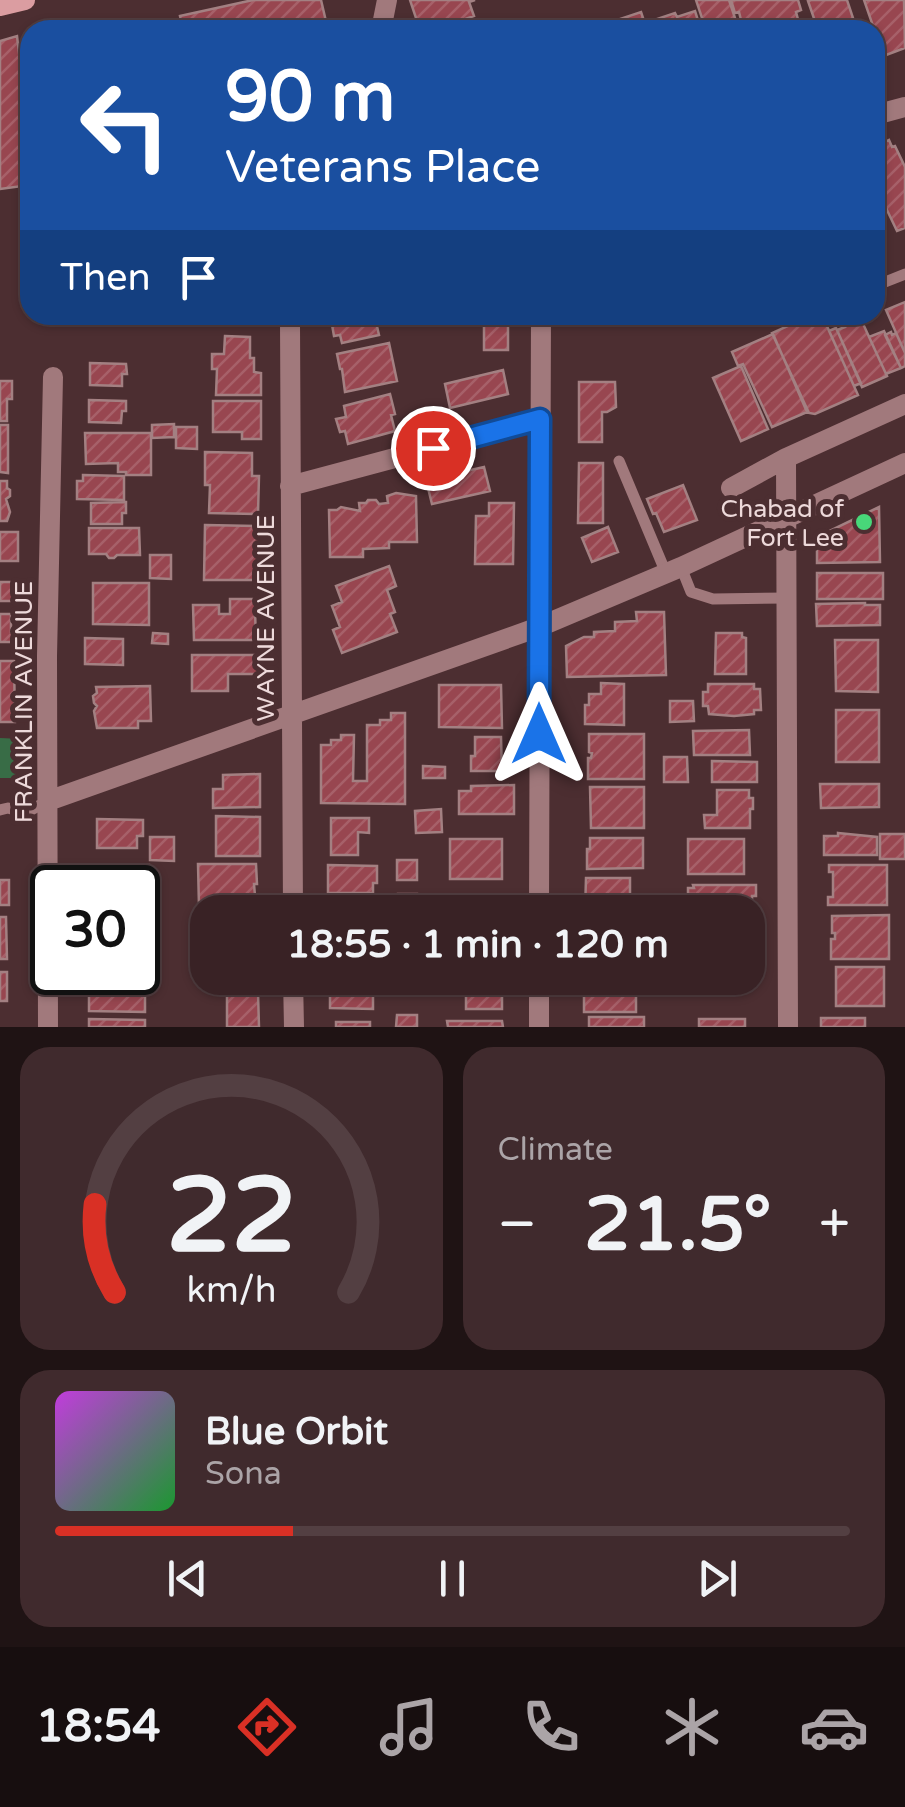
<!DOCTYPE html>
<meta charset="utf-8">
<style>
body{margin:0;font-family:"Varela Round",sans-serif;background:#402a2d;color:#f1f3f6;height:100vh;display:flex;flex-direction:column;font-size:38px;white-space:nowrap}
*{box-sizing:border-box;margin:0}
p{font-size:32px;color:#aba4a7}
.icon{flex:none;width:55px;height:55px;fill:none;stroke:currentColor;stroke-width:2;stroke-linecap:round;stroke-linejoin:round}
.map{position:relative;height:1027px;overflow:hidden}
.sheet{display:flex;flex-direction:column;gap:20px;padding:20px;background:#1f1314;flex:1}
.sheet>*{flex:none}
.top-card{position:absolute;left:20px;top:20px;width:865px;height:305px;border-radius:30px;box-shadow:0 2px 8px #0004,0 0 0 2px #533f42;background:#1a4fa0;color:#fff;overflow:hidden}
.speed{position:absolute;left:30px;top:865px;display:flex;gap:20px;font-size:50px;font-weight:700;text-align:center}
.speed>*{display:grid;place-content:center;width:130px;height:130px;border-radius:50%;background:#392225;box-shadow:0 2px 8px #0004,0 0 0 2px #533f42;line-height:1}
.speed .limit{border:5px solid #111;border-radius:15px;background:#fff;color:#111}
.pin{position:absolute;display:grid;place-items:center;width:85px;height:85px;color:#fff;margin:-42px;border:5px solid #fff;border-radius:50%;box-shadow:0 2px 10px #0007}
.me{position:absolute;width:110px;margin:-55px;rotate:0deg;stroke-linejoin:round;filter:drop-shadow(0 0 8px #0008)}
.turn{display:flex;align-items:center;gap:35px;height:210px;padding:0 40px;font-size:45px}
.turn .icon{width:130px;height:130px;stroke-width:2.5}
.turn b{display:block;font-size:70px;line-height:85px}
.then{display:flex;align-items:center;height:95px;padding:0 40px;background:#0003;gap:20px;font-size:38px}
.big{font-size:75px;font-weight:700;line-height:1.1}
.sheet .tile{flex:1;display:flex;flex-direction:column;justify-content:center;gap:15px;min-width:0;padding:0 35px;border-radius:30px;background:#402a2d}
.sheet .dial{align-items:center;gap:0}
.dial svg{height:260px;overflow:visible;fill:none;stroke:#533f42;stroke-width:7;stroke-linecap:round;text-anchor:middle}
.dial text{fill:#f1f3f6;stroke:none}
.song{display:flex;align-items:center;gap:30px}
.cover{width:120px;height:120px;border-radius:15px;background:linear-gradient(135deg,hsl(290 70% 55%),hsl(130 70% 35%))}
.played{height:10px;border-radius:5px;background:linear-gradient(90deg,#d93025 30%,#533f42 30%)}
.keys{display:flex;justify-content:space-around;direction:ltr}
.heat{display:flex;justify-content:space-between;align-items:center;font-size:55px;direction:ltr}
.sheet .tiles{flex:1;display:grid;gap:20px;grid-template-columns:1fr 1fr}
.tile:last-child{grid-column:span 2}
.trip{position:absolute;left:190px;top:895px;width:575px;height:100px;border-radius:30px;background:#392225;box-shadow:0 2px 8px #0004,0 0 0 2px #533f42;font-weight:700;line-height:100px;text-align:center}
.dock{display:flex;height:160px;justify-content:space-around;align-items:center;background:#170e0f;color:#aba4a7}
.dock .icon{width:70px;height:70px}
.dock .current{color:#d93025}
.dock b{font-size:45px;color:#f1f3f6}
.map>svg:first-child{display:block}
.green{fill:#386c46}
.building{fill:url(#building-hatch);stroke:#a38082;stroke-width:2.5}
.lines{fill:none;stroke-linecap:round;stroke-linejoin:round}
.service{stroke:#a1797c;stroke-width:11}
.minor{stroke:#a1797c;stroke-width:20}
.secondary{stroke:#db9da1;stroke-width:20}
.route-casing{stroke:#114b97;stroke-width:25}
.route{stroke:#1a73e8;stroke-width:18}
.poi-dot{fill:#48d779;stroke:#4c2e31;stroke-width:4}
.labels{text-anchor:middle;stroke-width:10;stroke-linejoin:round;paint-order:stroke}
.poi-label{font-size:25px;fill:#edd9da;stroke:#4c2e31;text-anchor:end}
.street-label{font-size:25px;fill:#edd9da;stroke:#4c2e31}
</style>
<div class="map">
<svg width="905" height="1027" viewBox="0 0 905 1027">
<defs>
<pattern id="building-hatch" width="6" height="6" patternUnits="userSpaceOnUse" patternTransform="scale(2.5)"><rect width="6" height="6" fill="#984650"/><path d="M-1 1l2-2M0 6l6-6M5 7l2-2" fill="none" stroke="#a76069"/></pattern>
</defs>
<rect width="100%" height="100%" fill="#4c2e31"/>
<!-- green -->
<path class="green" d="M0,738L22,739L21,778H0Z"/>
<!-- building -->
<path class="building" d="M253,0H321L328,30H183L180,16Z
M410,0H475L469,2L474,16L434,30H420Z
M696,0H729L739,30H706Z
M731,0H798L801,10L796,12L799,23L804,21L807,30H741L739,25L742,24L739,12L735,13Z
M811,0H847L857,30H818L808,1Z
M864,0H904L905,48L886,55L882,52Z
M695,11L701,30H657L654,20L675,13L677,17Z
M641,12L647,30H601L599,26Z
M17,36L30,147V185L0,189V41Z
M889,140L892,147L895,146L905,167V228L897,231L875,185V147Z
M905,302V353L886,310Z
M350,315H369L371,323L376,322L379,335L342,343L340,335L334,336L331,319Z
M484,315H508V350H484Z
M578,315H603V324H578Z
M812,315H822L858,395L815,414L809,413L772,333Z
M844,315H859L887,376L862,387L837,330L845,327L840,317Z
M836,328L861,383L854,386L829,331Z
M884,331L901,368L886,374L869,337Z
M891,332L892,335L896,333L905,353V366L901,368L885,335Z
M773,334L807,412L772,427L743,364L738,366L732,352Z
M225,336L250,337V358H254V372L261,373V395H216L217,369H212V354H224Z
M389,343L397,381L345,392L342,369H340L337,354Z
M90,363L126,364L127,374H122V386L90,385Z
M741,366L768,429L741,441L713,378Z
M503,370L508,394L450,408L445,384Z
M0,381H12V399H7V421H0Z
M579,382H615L616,407L607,412H602V442H579Z
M390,394L395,414L391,415L395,431L348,444L345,431L340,432L336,419L346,417L344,406Z
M89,400L126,401V411H122L121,423L89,422Z
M213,401H261V439H242V432H213Z
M174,424V437L152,438V425Z
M0,425H8V473L0,472Z
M176,427H197V449L176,448Z
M85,433H151V475H126V472H118V463L86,464Z
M205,452L252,453V476H259L258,514L209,513L210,485H205Z
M579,463H603V523H578Z
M484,467L490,491L432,504L426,480Z
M83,475L124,476V500L77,499V481H83Z
M0,481H7V488L10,490V496L6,499L10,512L7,521H0Z
M683,485L697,520L664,532L656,513L653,514L647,499Z
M396,493L416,496L417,542H389V548L363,549V557H330L329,510H337L341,507L360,511L359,503H366L368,500H376L379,504L388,503L387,496Z
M126,502V513H122V524H91V503Z
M489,503H514L513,564H475L476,516H489Z
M879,507L880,562L817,563V537Z
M205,525L259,526L262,542L259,545L258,562L262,565V572L259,580H204Z
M608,527L618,552L592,562L582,538Z
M89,528H139L140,555H117L114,558H109L106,554H89Z
M0,532H18V561H0Z
M150,555H171V579L150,578Z
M389,566L396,586L387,590L395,612L390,614L397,632L342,653L333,630L340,627L332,606L342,602L336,586Z
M817,573H883V599H817Z
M0,582H17V601H0Z
M93,583H149V625L93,624Z
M230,599H261V610L255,611L256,640H194L193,605H219V614H230Z
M865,603V605H880V625L817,626L816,604Z
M636,612H664L666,675L567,677L566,646L584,637H594V632L615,631V622L637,621Z
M0,614H11V632H15V642H0Z
M153,633L168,634V644L152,643Z
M716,633H742V637L746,638V674H715Z
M85,638L123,639V665L85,664Z
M835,640H878V692L836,691Z
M192,655H259L260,674H228V691H192Z
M0,661H14L15,722H0Z
M601,683L624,684V725L585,724V705H589V694H601Z
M708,684H754V689H760L761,710H754V714L734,716L709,714L708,706H703V692H708Z
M439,685H501L502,728L439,727Z
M150,686L151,721H138V728H97L94,711L97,706L94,703L93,696L97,693L96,687Z
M670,701H693L694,721L670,722Z
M836,710H879V762H836Z
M391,713H405V804L321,803V745H331V740H341V735H354L353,781H367V725H380V720H391Z
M749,730L750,755H694L693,731Z
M589,734H644V779H588V758H591L592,753L589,752Z
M475,737H501L502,771H471V756H475Z
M664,757H687L688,782H664Z
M712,761L757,762V782H712Z
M423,766L445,767V778H423Z
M260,774V807L213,808V789H223V775Z
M820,784H879V807L821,808Z
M514,785V814H459V791H471V786Z
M590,787H644V828H591Z
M717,790H749V798H753V809H750V828H705L704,815H717Z
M441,809L442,832L416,833L415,811Z
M216,816L260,817V856H216Z
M331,818H369V833L358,832V855H331Z
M97,819L143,820V836H137V848H97Z
M838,833L877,837V855H824V836H838Z
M880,834H905V859H880Z
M150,837H174V861L150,860Z
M590,838H643V868L587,869V849H590Z
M450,839H502V879H450Z
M688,839H744V874H688Z
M397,860H417V880H397Z
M198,864H256L257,884H254L256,907H199Z
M149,865L150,908H138V888H90V866Z
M328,865L377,866V883H373V893H328Z
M829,865H887V905H828V897H833V872H829Z
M586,878H630V912H585Z
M0,880H9V905H0Z
M693,885H756V896H752V907L694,906V894H688V888H694Z
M398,894H417V912H398Z
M329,899H378V912H329Z
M474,900L506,901L505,912H474Z
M697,912H752V921H756V942H748V912Z
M889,915V959H831V939H835V933H832V916Z
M0,917H6L7,959H0Z
M748,951H757V980H692V978H748Z
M836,967H884V1006H836Z
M138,968H145V1012L89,1011V972H138Z
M0,972H7V1001H0Z
M330,978H373V1009L330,1008Z
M391,978H416V991H391Z
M457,978H503V981H457Z
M579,978H639V985H579Z
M584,986H605V991L636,992V1012H584Z
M466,991H502V1009H466Z
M227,992H258L259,1027H227Z
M397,1015H417V1027H396Z
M589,1017H644V1027H589Z
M821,1018H865V1027H821Z
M89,1019L145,1020V1027H89Z
M699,1019H745V1027H699Z
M447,1021H502L503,1027H448Z
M336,1022H370V1027H336Z"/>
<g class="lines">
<!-- service -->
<path class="service" d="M875,286L905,274
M619,461L666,573
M681,567L691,592L713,599L787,598
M0,810L8,808L25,813L48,801"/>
<!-- minor -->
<path class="minor" d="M381,30L387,0
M875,115L905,107
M290,324L293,912
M786,458L788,1027
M290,486L540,419
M731,488L786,458L905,404
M48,801L539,627L681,567L905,463
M539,912L541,315
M293,978L294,1027
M539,978V1027
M48,1027L47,656L53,377"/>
<!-- secondary -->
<path class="secondary" d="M0,6L25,0"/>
</g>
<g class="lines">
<defs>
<path id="route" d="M433,448L540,419L539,734"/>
</defs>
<!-- route casing -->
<use href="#route" class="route-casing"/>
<!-- route -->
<use href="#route" class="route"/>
</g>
<!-- markers -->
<circle class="poi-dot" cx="864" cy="522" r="10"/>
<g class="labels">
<!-- poi labels -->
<g class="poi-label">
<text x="844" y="517">Chabad of<tspan x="844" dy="29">Fort Lee</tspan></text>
</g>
<!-- street labels -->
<g class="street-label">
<text transform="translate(265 618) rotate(-90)" y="9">WAYNE AVENUE</text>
<text transform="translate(23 702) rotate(-90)" y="9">FRANKLIN AVENUE</text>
</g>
</g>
</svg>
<div class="speed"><div class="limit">30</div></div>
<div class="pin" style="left:433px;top:448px;background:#d93025"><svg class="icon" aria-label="arrive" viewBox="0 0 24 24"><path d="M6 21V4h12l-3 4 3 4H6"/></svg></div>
<svg class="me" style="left:539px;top:734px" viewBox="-20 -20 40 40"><path d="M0-17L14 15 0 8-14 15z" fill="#1a73e8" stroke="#fff" stroke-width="4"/></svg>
<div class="trip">18:55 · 1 min · 120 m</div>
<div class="top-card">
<div class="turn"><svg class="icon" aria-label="left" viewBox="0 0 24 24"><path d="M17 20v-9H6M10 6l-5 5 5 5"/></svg><div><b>90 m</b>Veterans Place</div></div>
<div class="then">Then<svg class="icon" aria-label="arrive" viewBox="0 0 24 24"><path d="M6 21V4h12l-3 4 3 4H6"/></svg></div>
</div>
</div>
<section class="sheet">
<div class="tiles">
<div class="tile dial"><svg viewBox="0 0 100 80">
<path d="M14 69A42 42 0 1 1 86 69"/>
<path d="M14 69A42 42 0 0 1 8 42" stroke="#d93025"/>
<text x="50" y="56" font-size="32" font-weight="700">22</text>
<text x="50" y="72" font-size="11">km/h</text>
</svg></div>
<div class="tile"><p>Climate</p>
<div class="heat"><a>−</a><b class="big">21.5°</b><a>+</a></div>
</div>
<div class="tile">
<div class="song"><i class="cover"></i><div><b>Blue Orbit</b><p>Sona</p></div></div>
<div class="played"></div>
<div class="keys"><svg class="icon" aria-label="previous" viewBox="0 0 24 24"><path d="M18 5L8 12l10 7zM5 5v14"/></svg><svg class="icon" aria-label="pause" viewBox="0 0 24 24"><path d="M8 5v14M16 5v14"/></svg><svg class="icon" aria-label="next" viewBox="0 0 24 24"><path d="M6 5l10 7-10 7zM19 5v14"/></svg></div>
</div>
</div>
</section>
<nav class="dock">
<b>18:54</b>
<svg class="icon current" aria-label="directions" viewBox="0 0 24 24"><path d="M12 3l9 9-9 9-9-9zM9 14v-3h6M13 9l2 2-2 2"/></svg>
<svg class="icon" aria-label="music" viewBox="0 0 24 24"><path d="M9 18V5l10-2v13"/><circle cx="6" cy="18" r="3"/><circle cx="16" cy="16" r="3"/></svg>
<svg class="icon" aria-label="phone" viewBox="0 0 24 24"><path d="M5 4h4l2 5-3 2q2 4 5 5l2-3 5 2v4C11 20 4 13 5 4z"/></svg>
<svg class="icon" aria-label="climate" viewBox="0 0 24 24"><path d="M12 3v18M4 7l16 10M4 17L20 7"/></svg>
<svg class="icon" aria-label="car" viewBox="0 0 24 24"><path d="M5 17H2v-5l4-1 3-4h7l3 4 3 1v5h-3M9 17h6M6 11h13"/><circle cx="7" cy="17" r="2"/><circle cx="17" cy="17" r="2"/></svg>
</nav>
